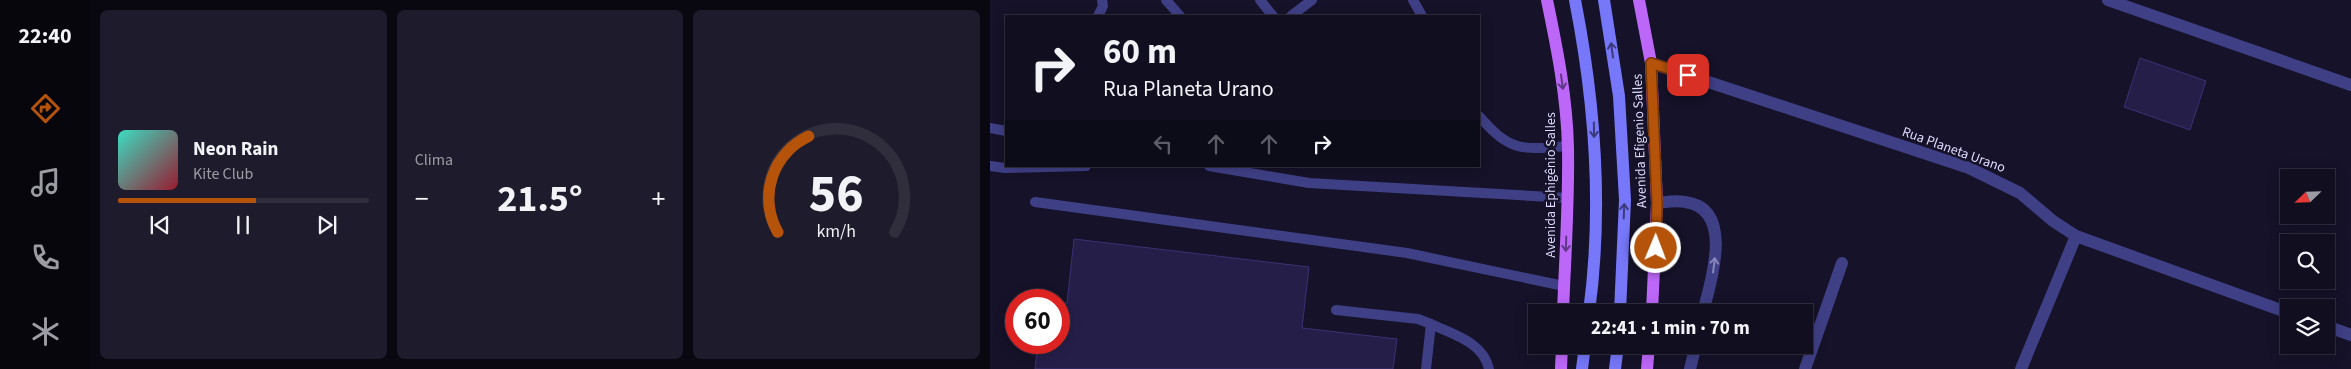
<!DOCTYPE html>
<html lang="pt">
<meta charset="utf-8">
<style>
body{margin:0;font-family:"Source Sans 3",sans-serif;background:#1e1c2c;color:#f1f3f6;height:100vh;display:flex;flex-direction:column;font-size:19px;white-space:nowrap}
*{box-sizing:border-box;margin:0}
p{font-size:16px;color:#9c9ca4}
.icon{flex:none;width:28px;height:28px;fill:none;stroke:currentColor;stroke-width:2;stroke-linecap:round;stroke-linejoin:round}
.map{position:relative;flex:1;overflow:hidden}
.sheet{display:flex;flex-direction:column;gap:10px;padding:10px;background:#090811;width:900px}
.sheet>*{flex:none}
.guide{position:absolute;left:15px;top:15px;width:475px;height:152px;border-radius:0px;box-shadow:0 2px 12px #0003,0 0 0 1px #302e3d;background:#100e1f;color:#f1f3f6;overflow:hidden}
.needle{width:32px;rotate:247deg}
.buttons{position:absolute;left:1290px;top:169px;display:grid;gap:10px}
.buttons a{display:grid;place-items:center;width:55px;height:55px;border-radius:0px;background:#100e1f;box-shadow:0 2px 12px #0003,0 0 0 1px #302e3d;font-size:25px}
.speed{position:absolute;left:15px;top:289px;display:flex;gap:10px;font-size:25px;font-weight:700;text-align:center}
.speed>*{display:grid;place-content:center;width:65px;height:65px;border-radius:50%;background:#100e1f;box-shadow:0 2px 12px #0003,0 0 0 1px #302e3d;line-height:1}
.speed .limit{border:8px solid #d22;background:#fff;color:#111}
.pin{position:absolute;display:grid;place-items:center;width:42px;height:42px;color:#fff;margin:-21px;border-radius:10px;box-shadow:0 2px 8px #0006}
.me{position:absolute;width:55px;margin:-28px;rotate:1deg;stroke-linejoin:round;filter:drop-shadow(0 0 4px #0008)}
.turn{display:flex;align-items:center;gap:18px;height:105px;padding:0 15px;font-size:22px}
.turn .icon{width:65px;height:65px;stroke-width:2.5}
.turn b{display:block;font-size:35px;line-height:42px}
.lanes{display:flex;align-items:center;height:48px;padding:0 15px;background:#0003;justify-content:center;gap:25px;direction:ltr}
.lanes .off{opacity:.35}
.big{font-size:38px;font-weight:700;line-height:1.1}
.sheet .widget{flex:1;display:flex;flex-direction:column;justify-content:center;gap:8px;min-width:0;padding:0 18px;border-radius:8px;background:#1e1c2c}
.sheet .dial{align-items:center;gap:0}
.dial svg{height:130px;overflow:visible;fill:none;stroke:#302e3d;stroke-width:7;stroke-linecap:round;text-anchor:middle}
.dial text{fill:#f1f3f6;stroke:none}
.song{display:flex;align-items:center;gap:15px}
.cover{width:60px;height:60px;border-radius:8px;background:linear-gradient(135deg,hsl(170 70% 55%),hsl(350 70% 35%))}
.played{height:5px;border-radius:2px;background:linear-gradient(90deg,#b45309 55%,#302e3d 55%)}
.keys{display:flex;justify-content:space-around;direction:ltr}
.heat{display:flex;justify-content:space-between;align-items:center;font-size:28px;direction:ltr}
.sheet .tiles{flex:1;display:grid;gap:10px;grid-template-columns:repeat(3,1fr)}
.trip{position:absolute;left:538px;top:304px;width:285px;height:50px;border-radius:0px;background:#100e1f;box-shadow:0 2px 12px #0003,0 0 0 1px #302e3d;font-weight:700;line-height:50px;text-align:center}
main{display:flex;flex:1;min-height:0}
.tab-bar{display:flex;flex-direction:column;width:90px;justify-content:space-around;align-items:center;background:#06060c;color:#9c9ca4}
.tab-bar .icon{width:35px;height:35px}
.tab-bar .current{color:#b45309}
.tab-bar b{font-size:22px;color:#f1f3f6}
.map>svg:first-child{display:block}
.building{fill:#251e49;stroke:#3c3174}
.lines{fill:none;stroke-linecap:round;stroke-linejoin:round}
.service{stroke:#3f3f86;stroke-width:10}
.minor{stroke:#3f3f86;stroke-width:12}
.secondary{stroke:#7677f9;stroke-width:12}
.primary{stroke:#bd67f9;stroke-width:12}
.oneway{stroke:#3c3a7c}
.oneway2{stroke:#613887}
.oneway3{stroke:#8785bc}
.route-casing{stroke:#753606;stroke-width:12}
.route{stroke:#b45309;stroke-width:9}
.labels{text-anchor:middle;stroke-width:5;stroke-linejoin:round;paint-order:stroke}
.street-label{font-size:14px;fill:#dedbfe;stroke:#151229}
</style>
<main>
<nav class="tab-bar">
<b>22:40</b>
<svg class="icon current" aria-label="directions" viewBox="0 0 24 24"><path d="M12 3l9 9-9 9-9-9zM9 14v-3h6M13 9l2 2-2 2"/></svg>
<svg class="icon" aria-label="music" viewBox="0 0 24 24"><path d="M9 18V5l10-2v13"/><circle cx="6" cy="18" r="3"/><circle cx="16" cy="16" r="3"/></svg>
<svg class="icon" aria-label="phone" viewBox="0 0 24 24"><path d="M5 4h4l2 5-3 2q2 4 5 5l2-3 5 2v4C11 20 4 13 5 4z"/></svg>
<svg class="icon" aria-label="climate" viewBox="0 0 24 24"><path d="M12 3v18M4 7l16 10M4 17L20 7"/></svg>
</nav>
<section class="sheet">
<div class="tiles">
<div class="widget">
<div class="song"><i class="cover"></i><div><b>Neon Rain</b><p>Kite Club</p></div></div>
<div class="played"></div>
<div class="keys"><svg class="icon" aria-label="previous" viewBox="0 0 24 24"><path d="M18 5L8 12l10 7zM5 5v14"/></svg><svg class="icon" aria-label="pause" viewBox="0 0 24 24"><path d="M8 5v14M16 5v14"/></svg><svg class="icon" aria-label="next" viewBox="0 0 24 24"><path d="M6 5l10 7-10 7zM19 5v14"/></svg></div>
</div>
<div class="widget"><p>Clima</p>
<div class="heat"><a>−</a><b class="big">21.5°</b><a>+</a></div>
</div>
<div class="widget dial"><svg viewBox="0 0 100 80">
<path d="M14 69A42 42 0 1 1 86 69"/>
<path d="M14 69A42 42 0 0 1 33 10" stroke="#b45309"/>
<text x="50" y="56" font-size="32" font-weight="700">56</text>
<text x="50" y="72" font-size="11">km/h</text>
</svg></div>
</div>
</section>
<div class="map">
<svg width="1361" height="369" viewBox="0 0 1361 369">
<rect width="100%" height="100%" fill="#151229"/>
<!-- building -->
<path class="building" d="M1150,58L1216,81L1200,130L1134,107Z
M84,239L319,267L312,328L407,339L403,369H45L48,342H69V302L77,303Z"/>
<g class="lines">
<!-- service -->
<path class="service" d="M176,0L190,16
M270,0L283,16
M423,0L432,16
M108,16L113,6L112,0
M301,16L322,0
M489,116C520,152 532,150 578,146
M0,128L16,131
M0,166L15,168L96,166
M219,166L319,183L578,198
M45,202L417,253L574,286
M346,310L428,319L441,324L436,369
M441,324C464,335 493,342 499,369"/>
<!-- minor -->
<path class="minor" d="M1118,0L1361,85
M661,63L979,168L1030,193L1063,221L1086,236L1299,313
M667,203C676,202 686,200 695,202C745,208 721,282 713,312
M1336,326L1361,335
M700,369L706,345
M815,369L852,263
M1031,369L1086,236"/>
<!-- secondary -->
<path class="secondary" d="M585,0C605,102 613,209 599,312
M614,0L629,96L635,200L630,312
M592,369L595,345
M625,369L628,345"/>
<!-- primary -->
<path class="primary" d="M557,0C567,48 577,98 578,148C579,203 575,258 573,312
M649,0L661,63L667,203L662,312
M571,369L572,345
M657,369L659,345"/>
</g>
<!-- one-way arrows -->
<defs><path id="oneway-shaft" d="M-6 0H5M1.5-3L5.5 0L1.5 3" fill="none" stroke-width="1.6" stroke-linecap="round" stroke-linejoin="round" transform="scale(1.25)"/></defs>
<g class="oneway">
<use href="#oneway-shaft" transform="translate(622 50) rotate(-98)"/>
<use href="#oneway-shaft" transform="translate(604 130) rotate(89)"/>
<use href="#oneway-shaft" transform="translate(634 211) rotate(-88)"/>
</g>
<g class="oneway2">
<use href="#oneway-shaft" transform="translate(572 82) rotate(82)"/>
<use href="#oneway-shaft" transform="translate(576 244) rotate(92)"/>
</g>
<use class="oneway3" href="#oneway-shaft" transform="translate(724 265) rotate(-83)"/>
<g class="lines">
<defs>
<path id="route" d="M666,248L667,203L661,63L698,75"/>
</defs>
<!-- route casing -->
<use href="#route" class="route-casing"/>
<!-- route -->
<use href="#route" class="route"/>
</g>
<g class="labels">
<!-- street labels -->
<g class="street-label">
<text transform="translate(649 141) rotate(-92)" y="5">Avenida Efigenio Salles</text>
<text transform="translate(964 149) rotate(20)" y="5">Rua Planeta Urano</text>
<text transform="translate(560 185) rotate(-90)" y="5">Avenida Ephigênio Salles</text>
</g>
</g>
</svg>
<div class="buttons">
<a><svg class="needle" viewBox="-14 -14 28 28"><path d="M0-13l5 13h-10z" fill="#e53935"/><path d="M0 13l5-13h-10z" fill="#9c9ca4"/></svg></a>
<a><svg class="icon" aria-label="search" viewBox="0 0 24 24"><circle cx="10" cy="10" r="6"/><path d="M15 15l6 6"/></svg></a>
<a><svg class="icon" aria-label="layers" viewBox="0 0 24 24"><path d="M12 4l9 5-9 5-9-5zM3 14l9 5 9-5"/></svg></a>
</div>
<div class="speed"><div class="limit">60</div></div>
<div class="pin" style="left:698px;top:75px;background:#d93025"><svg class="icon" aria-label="arrive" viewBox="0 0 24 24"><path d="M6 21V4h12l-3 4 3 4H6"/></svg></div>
<svg class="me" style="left:666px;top:248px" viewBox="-20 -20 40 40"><circle r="17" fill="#b45309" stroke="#fff" stroke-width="3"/><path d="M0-11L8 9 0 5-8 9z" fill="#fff"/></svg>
<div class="trip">22:41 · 1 min · 70 m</div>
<div class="guide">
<div class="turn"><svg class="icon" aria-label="right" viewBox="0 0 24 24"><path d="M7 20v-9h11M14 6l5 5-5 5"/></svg><div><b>60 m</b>Rua Planeta Urano</div></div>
<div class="lanes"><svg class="icon off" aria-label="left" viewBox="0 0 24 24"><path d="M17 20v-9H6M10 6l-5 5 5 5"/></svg><svg class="icon off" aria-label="ahead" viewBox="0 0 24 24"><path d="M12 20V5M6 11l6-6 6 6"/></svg><svg class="icon off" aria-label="ahead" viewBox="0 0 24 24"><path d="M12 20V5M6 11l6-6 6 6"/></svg><svg class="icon" aria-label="right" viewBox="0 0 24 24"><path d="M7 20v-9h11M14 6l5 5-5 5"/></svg></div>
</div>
</div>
</main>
